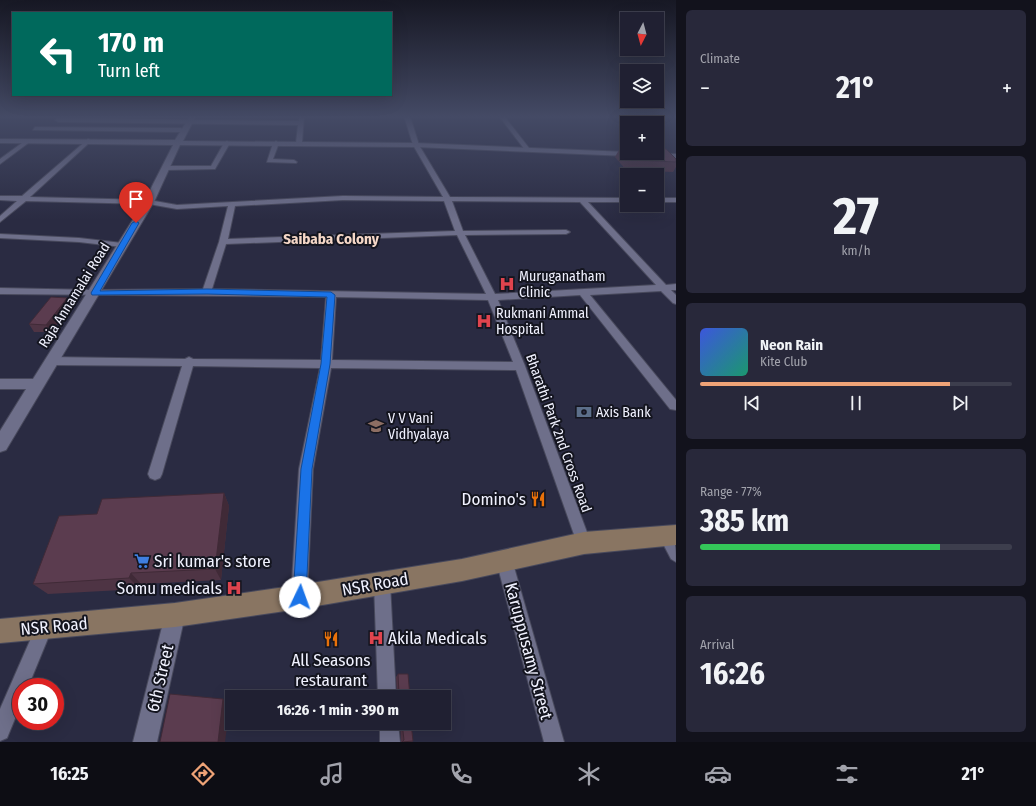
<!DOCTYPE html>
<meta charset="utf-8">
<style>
body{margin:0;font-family:"Fira Sans Condensed",sans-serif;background:#28283a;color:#f1f3f6;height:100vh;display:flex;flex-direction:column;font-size:15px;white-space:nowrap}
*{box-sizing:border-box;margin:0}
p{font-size:13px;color:#a2a3ac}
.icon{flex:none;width:22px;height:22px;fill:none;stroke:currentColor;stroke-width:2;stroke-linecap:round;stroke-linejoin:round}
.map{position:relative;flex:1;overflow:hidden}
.details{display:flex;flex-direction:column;gap:10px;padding:10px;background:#12121c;width:360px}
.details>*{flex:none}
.hud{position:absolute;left:12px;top:12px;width:380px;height:84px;border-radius:0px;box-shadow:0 4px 16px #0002,0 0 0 1px #3d3e4d;background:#00695c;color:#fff;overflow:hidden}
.needle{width:26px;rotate:186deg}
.tools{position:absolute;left:620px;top:12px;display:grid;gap:8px}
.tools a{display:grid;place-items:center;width:44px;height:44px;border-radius:0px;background:#202032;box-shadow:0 4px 16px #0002,0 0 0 1px #3d3e4d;font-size:20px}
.speed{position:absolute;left:12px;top:678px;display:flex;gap:8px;font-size:20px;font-weight:700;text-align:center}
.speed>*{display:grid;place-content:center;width:52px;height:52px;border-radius:50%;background:#202032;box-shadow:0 4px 16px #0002,0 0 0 1px #3d3e4d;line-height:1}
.speed .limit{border:6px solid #d22;background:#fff;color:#111}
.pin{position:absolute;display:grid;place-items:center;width:34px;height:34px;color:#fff;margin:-41px -17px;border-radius:50% 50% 50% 0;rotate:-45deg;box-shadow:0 0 4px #0007}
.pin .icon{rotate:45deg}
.me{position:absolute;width:44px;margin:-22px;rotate:3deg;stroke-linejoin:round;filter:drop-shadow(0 0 3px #0008)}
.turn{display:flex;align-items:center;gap:14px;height:84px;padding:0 20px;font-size:18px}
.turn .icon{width:52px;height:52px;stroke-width:2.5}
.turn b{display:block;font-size:28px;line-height:34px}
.big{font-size:30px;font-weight:700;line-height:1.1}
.details .widget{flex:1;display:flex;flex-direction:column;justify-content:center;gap:6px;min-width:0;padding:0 14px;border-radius:6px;background:#28283a}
.details .dial{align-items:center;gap:0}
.dial b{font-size:52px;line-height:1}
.song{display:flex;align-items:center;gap:12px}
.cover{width:48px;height:48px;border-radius:6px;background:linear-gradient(135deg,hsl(230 70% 55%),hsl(160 70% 35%))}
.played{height:4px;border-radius:2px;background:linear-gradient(90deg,#efa377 80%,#3d3e4d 80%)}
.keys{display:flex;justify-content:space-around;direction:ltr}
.heat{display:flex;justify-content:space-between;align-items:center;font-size:22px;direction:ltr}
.charge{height:6px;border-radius:3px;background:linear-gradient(90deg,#34c759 77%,#3d3e4d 0)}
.trip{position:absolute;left:225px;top:690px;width:226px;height:40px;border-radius:0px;background:#202032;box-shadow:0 4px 16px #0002,0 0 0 1px #3d3e4d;font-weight:700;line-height:40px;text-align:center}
.menu{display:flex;height:64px;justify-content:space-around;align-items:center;background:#0d0d14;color:#a2a3ac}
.menu .icon{width:28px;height:28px}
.menu .selected{color:#efa377}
.menu b{font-size:18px;color:#f1f3f6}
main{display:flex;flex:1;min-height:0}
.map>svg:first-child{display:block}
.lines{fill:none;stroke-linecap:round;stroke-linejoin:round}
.minor-casing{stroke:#48495c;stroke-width:2}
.tertiary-casing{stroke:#48495c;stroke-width:2}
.secondary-casing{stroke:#48495c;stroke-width:2}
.minor{fill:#6e6f8a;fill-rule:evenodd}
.tertiary{fill:#6e6f8a;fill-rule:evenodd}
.secondary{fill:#897562;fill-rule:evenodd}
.wall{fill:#4e3444}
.shaded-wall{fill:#402a37}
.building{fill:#5b3c4f;stroke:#402a37}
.route{fill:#1a73e8;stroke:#114b97}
.labels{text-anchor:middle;stroke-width:4;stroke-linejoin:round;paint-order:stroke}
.poi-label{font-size:14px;fill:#f1f2ff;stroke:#14151f;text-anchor:start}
.street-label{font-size:14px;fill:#f1f2ff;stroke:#14151f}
.far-district-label{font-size:15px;font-weight:bold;fill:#f5d7c7;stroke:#14151f}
.near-poi-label{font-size:17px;fill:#f1f2ff;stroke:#14151f;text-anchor:end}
.near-street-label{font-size:17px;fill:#f1f2ff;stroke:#14151f}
</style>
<main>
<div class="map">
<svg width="676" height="742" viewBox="0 0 676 742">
<rect width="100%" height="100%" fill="#2a2b42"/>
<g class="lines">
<defs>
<path id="minor" d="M300,116H304L302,143L299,145L296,143L298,125L58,122L55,120L58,118L299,121Z
M404,116H410L419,145L450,197L627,198V202H588L666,285L676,284V290H671L676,295V304L673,303L661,291L590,295L676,400V410L670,409L580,295L498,300L525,366L591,543L589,548L584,550L579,548L577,543L516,370L331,368L313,469L307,597L305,603L299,605L293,603L291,597L299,469L320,368L193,366L162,474L160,478L155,480L150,478L148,474L182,366L51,365L46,361L51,357L185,359L189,357L193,359L321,360L326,297L0,294V288L94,290L203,289L219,242L228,206L177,209L149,204L26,201L0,222V216L17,201L0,200V196H22L88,139L90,140V142L30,197L149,200L177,205L343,196L443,197L413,145ZM343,200L444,201L455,231L228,239L235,206ZM452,201L580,202L656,285L495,294L465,235L566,234L570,232L566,230L463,231ZM457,235L486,294L212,289L226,244ZM336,297L488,300L513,362L332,360Z
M499,116H504L529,148V150H525Z
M35,127L181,128L184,130L181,132L33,130Z
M26,140L31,141L0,164V159Z
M227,141L230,143L215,169L165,170L162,168L165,166H211L224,143Z
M276,141L279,143L273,159L294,160L297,162L296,163L267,162L273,143Z
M657,198H676V202H657Z
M0,234L79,238L122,243L126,245L122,247L79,242L0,238Z
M666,529C676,534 676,550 676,562L671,559L659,536L661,531Z
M504,552L509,555L512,560L564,742H544L496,560L499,555Z
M382,575L388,577L390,583L396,697H378L374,583L376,577Z
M45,618L51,620L53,626L28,687H21V704L7,738L0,741V709L39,620Z
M380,723H398L400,742H380Z"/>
<path id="tertiary" d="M190,116H196L183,141L416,143L627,152V153L676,154V158L416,147L180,145L154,202L6,450L0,452V431L26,389H0V379H33L144,202L173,145L0,143V139L175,140Z
M620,116H627L635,123H628Z
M175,605L182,608L185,615L157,742H133L165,615L168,608Z"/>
<path id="secondary" d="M676,525V545L584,554L462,581L299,609L175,627L0,643V619L175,603L299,585L462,559L584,532Z"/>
</defs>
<!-- minor casing -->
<use href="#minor" class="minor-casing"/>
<!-- tertiary casing -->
<use href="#tertiary" class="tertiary-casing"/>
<!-- secondary casing -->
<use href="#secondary" class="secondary-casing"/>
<!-- minor -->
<use href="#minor" class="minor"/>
<!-- tertiary -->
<use href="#tertiary" class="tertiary"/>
<!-- secondary -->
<use href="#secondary" class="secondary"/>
</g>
<!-- wall -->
<path class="wall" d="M620,148L676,159V167L673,172L626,170L615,157Z
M67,298L71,305L51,332H34L29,324Z
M224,493L229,506L221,580L141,584L140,589L48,594L33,584L97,514Z
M398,674L410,697H392V696L397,694L396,677Z
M400,723H411L413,741L412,742H401Z"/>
<!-- shaded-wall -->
<path class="shaded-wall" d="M67,298L71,305L51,332L46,325Z
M224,493L229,506L221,580L215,569Z
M131,573L141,584L140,589L129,578Z
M223,699L230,704L225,742H218Z"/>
<!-- building -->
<path class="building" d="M620,148H627V153H657V149H666L676,159V162L631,160Z
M51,297L67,298L46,325L29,324Z
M224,493L215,569L131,573L129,578L33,584L59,516L97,514L102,499Z
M398,674H408L410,697H393L392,695L399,694Z
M170,694L223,699L218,742H160Z
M402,723H411L413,741L402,742L404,740Z"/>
<!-- sky -->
<linearGradient id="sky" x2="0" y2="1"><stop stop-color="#171824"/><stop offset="0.53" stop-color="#444a65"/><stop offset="1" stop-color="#444a65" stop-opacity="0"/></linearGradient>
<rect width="676" height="220" fill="url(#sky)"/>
<!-- route -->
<path class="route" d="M136,221L139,223L100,291L207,289L331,292L335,295L330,364L312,469L306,597L304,602L300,604L295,602L293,597L301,469L321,364L327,297L207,294L92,295L91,293L132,223Z"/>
<!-- icons -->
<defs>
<symbol id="hospital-bare" viewBox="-9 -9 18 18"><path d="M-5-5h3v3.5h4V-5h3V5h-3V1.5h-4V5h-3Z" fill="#e0444e" stroke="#14151f" stroke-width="2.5" paint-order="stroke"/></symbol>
<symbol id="bank-bare" viewBox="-9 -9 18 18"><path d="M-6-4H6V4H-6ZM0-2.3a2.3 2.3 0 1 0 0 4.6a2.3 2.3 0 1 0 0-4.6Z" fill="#5c6f8a" stroke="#14151f" stroke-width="2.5" paint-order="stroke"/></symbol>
<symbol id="school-bare" viewBox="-9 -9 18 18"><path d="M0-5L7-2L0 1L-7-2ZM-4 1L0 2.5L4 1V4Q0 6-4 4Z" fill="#8d6e63" stroke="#14151f" stroke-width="2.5" paint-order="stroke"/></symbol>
<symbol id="restaurant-bare" viewBox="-9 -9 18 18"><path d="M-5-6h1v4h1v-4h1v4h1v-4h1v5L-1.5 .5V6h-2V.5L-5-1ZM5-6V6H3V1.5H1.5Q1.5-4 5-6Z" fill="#e8710a" stroke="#14151f" stroke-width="2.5" paint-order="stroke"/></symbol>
<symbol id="supermarket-bare" viewBox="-9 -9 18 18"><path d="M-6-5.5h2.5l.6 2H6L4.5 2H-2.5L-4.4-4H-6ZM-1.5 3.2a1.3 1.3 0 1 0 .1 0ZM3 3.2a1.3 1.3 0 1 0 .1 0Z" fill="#3f7fe0" stroke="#14151f" stroke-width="2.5" paint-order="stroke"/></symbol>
</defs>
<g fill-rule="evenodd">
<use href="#hospital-bare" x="496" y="273" width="22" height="22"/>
<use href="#hospital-bare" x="473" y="310" width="22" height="22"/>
<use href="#bank-bare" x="573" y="401" width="22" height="22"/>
<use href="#school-bare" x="365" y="415" width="22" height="22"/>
<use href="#restaurant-bare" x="527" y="488" width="22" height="22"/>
<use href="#supermarket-bare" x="131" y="550" width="22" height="22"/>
<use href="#hospital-bare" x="223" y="577" width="22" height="22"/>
<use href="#hospital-bare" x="365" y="627" width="22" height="22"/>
<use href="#restaurant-bare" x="320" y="628" width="22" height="22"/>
</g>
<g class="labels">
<!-- poi labels -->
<g class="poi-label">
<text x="519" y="281">Muruganatham<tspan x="519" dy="16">Clinic</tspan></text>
<text x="496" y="318">Rukmani Ammal<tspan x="496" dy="16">Hospital</tspan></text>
<text x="596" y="417">Axis Bank</text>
<text x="388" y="423">V V Vani<tspan x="388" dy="16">Vidhyalaya</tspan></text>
</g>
<!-- street labels -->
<g class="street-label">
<text transform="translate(74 295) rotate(-58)" y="5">Raja Annamalai Road</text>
<text transform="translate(559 433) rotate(70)" y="5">Bharathi Park 2nd Cross Road</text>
</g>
<!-- far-district labels -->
<g class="far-district-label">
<text x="331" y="244">Saibaba Colony</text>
</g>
<!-- near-poi labels -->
<g class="near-poi-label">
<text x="526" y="505">Domino's</text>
<text x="154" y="567" text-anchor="start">Sri kumar's store</text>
<text x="222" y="594">Somu medicals</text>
<text x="388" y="644" text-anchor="start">Akila Medicals</text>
<text x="331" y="666" text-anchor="middle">All Seasons<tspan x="331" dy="20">restaurant</tspan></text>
</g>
<!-- near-street labels -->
<g class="near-street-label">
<text transform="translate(375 584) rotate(-10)" y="6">NSR Road</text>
<text transform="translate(54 626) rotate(-5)" y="6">NSR Road</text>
<text transform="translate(529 651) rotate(75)" y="6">Karuppusamy Street</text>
<text transform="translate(160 678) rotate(-77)" y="6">6th Street</text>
</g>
</g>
</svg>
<div class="tools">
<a><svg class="needle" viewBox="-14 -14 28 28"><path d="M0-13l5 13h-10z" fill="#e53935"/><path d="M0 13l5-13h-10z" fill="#a2a3ac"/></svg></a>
<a><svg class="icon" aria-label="layers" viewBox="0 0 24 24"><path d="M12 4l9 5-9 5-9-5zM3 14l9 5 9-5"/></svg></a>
<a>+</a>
<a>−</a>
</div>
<div class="speed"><div class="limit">30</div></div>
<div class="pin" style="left:136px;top:223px;background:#d93025"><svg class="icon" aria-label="arrive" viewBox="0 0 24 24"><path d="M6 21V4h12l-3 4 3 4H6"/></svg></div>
<svg class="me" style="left:300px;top:597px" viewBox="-20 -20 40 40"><circle r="19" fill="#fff"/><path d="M0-13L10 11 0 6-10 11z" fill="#1a73e8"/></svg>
<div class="trip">16:26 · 1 min · 390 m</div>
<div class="hud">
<div class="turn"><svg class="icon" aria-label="left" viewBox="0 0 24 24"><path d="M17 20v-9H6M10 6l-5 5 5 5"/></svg><div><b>170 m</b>Turn left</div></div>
</div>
</div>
<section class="details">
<div class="widget"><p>Climate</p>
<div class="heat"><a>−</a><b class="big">21°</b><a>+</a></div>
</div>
<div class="widget dial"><b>27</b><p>km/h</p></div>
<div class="widget">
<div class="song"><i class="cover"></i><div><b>Neon Rain</b><p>Kite Club</p></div></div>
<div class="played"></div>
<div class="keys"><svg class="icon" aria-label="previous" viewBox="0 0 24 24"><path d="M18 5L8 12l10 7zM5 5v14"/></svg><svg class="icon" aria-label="pause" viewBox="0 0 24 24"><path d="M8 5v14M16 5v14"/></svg><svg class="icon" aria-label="next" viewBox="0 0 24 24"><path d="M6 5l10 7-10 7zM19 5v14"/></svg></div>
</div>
<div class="widget"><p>Range · 77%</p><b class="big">385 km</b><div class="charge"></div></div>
<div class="widget"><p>Arrival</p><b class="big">16:26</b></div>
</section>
</main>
<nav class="menu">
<b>16:25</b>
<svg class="icon selected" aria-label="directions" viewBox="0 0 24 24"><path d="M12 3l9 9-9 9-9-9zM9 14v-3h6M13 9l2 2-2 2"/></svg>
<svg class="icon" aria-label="music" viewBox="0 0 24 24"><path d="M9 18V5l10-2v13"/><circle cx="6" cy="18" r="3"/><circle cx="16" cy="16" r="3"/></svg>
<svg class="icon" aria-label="phone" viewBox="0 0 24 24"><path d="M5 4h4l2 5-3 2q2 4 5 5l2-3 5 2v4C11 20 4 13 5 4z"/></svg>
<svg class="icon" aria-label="climate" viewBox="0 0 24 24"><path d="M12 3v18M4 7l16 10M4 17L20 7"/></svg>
<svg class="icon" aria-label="car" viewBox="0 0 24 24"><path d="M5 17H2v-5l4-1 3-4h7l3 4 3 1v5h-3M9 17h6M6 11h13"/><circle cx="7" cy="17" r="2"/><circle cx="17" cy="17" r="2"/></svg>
<svg class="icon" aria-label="filters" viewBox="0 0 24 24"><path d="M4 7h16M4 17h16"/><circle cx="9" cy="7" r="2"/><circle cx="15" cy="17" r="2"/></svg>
<b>21°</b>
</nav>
